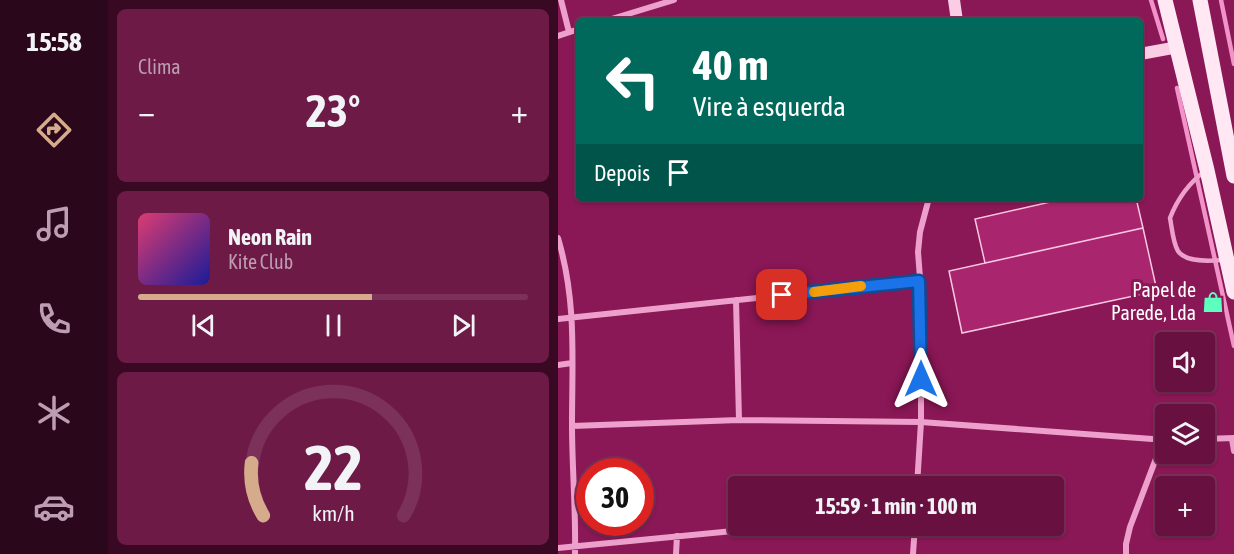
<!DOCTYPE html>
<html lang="pt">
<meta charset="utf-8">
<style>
body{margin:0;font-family:"Asap Condensed",sans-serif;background:#6d1a47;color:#f1f3f6;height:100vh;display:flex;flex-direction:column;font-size:22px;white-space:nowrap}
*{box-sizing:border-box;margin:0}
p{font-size:20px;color:#bd9db1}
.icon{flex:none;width:33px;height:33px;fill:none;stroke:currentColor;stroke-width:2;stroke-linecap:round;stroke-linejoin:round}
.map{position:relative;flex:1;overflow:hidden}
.drawer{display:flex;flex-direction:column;gap:9px;padding:9px;background:#390923;width:450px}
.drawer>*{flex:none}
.top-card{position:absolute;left:18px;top:18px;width:567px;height:183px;border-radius:6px;box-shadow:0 2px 4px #0004,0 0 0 2px #7b3159;background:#00695c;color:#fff;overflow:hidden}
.fabs{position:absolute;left:597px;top:332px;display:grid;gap:12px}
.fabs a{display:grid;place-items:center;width:60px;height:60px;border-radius:6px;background:#681140;box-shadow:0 2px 4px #0004,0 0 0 2px #7b3159;font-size:30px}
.speed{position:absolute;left:18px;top:458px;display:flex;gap:12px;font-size:30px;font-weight:700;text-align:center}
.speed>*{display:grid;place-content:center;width:78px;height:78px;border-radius:50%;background:#681140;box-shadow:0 2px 4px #0004,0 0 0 2px #7b3159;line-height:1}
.speed .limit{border:9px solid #d22;background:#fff;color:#111}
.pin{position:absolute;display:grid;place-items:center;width:51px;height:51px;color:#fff;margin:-26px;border-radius:12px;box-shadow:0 3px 9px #0006}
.me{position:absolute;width:66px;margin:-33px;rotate:0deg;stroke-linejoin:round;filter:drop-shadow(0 0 4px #0008)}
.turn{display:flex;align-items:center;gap:21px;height:126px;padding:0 18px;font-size:27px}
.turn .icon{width:78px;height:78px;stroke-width:2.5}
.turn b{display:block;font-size:42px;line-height:51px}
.then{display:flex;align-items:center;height:57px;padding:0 18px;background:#0003;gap:12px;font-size:22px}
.big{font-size:45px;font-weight:700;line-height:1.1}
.drawer .card{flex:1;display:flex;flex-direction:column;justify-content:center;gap:9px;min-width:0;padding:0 21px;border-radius:9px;background:#6d1a47}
.drawer .dial{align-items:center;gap:0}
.dial svg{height:156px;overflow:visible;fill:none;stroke:#7b3159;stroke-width:7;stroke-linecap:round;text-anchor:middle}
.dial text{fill:#f1f3f6;stroke:none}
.song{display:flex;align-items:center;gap:18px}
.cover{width:72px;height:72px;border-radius:9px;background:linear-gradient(135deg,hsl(340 70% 55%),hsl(240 70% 35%))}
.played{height:6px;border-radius:3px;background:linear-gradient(90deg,#d6ab8b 60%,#7b3159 60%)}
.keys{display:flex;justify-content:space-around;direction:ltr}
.heat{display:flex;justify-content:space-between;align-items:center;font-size:33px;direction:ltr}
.trip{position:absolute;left:170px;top:476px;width:336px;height:60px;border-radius:6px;background:#681140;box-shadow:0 2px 4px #0004,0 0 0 2px #7b3159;font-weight:700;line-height:60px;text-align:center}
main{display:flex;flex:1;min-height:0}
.menu{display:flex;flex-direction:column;width:108px;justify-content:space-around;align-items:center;background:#2a071a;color:#bd9db1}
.menu .icon{width:42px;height:42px}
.menu .on{color:#d6ab8b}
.menu b{font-size:27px;color:#f1f3f6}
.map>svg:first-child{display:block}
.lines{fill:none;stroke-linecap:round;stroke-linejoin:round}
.stream{stroke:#f192c8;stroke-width:4.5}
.building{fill:#a9256e;stroke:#fac6e3;stroke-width:1.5}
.lane{stroke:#eea0cc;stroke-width:4.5}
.street{stroke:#eea0cc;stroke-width:6}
.secondary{stroke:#facde5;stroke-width:12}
.primary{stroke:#ffe7f3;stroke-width:15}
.route-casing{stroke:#114b97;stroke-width:15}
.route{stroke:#1a73e8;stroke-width:10}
.slow{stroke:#f59e0b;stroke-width:10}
.labels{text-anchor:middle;stroke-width:6;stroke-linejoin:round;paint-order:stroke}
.poi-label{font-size:20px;fill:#fff;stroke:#8a1756;text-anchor:end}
</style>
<main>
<nav class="menu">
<b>15:58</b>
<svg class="icon on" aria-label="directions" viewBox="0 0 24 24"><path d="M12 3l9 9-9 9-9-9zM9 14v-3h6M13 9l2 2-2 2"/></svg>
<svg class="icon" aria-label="music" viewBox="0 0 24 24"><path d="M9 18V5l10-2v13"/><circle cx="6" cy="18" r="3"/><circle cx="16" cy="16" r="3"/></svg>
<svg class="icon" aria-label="phone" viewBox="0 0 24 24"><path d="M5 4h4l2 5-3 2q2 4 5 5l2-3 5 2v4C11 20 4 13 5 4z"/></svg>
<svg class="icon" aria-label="climate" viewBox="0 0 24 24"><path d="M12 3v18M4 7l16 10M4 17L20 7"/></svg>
<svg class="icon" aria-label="car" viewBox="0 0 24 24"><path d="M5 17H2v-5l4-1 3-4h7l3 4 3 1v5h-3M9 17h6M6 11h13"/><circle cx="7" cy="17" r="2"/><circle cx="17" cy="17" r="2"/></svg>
</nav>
<section class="drawer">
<div class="card"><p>Clima</p>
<div class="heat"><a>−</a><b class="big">23°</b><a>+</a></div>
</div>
<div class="card">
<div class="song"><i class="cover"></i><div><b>Neon Rain</b><p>Kite Club</p></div></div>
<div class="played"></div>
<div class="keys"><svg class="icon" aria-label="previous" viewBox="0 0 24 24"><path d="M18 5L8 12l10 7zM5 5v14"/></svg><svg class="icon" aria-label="pause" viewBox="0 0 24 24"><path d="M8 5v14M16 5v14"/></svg><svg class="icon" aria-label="next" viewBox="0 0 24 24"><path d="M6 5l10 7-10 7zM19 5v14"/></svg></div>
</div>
<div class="card dial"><svg viewBox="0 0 100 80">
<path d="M14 69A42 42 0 1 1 86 69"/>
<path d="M14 69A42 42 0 0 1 8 42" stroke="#d6ab8b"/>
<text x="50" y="56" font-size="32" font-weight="700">22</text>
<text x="50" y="72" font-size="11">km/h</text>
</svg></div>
</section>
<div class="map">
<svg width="676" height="554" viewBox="0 0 676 554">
<rect width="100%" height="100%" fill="#8a1756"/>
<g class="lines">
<!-- stream -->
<path class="stream" d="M593,0L605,39
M663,0L676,64
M619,88L676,346"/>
</g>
<!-- building -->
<path class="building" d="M510,198H578L585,228L427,263L417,219Z
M585,228L599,291L404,333L391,271Z"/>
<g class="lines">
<!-- lane -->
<path class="lane" d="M647,171C631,183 619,200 612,218C614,228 615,243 620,251C628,263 653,261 665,260"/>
<!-- street -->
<path class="street" d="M3,0L11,32
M47,21L116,0
M0,36L21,29
M0,238C19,302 14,360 14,425C14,468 18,511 17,554
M178,300L181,420
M0,319L361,281
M0,365L14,363
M14,426L181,420L363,422L608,440
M646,439L676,438
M674,439L676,451
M359,486L363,422V291L360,252L362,232L371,198
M0,548L238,525
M118,554L119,536
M355,554L357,525
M568,554V544L572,527L605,440"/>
<!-- secondary -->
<path class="secondary" d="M396,0L399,21
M582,54L620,47"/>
<!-- primary -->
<path class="primary" d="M607,0L649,170L676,292
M642,0L676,176"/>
</g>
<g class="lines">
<defs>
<path id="route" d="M224,295L361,281L363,379"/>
</defs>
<!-- route casing -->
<use href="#route" class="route-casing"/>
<!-- route -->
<use href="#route" class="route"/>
<!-- slow -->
<path class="slow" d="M256,292L303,286"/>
</g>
<!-- icons -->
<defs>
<symbol id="shop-bare" viewBox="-9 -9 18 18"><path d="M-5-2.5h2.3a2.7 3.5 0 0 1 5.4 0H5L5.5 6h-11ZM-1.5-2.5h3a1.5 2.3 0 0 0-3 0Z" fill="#5dffbf" stroke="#8a1756" stroke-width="2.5" paint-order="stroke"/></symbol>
</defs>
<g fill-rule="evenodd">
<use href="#shop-bare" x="640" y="287" width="30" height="30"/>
</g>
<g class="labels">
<!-- poi labels -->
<g class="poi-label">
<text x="638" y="297">Papel de<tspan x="638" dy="23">Parede, Lda</tspan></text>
</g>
</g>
</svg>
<div class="fabs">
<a><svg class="icon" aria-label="sound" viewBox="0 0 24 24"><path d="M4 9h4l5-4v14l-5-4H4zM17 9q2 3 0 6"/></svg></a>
<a><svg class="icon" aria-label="layers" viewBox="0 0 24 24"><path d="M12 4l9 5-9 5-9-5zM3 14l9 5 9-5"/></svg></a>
<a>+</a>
</div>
<div class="speed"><div class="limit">30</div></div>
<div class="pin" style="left:224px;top:295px;background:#d93025"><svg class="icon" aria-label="arrive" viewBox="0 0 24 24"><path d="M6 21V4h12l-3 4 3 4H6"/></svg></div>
<svg class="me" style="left:363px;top:379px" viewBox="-20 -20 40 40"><path d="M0-17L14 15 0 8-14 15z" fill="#1a73e8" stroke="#fff" stroke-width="4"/></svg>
<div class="trip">15:59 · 1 min · 100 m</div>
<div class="top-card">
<div class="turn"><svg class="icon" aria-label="left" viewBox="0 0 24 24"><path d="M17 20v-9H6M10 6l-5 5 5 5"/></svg><div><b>40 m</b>Vire à esquerda</div></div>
<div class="then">Depois<svg class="icon" aria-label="arrive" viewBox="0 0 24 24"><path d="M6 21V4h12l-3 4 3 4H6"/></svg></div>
</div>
</div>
</main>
